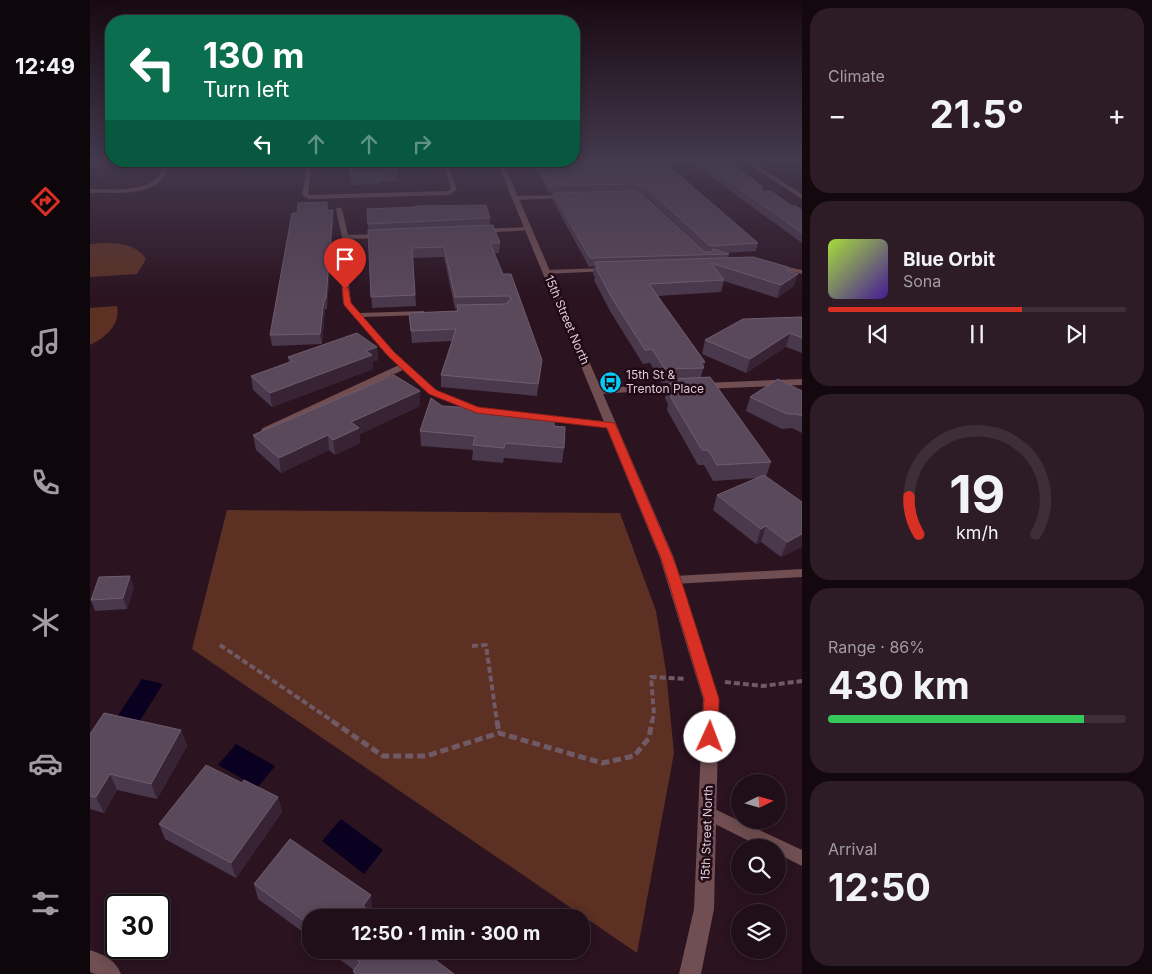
<!DOCTYPE html>
<meta charset="utf-8">
<style>
body{margin:0;font-family:Inter,sans-serif;background:#2d1c25;color:#f1f3f6;height:100vh;display:flex;flex-direction:column;font-size:19px;white-space:nowrap}
*{box-sizing:border-box;margin:0}
p{font-size:16px;color:#a29ca2}
.icon{flex:none;width:28px;height:28px;fill:none;stroke:currentColor;stroke-width:2;stroke-linecap:round;stroke-linejoin:round}
.map{position:relative;flex:1;overflow:hidden}
.details{display:flex;flex-direction:column;gap:8px;padding:8px;background:#12080d;width:350px}
.details>*{flex:none}
.banner{position:absolute;left:15px;top:15px;width:475px;height:152px;border-radius:20px;box-shadow:0 2px 12px #0003,0 0 0 1px #3d2e37;background:#0b6e4f;color:#fff;overflow:hidden}
.needle{width:32px;rotate:85deg}
.tools{position:absolute;left:641px;top:774px;display:grid;gap:10px}
.tools a{display:grid;place-items:center;width:55px;height:55px;border-radius:50%;background:#200e18;box-shadow:0 2px 12px #0003,0 0 0 1px #3d2e37;font-size:25px}
.speed{position:absolute;left:15px;top:894px;display:flex;gap:10px;font-size:25px;font-weight:700;text-align:center}
.speed>*{display:grid;place-content:center;width:65px;height:65px;border-radius:50%;background:#200e18;box-shadow:0 2px 12px #0003,0 0 0 1px #3d2e37;line-height:1}
.speed .limit{border:2px solid #111;border-radius:8px;background:#fff;color:#111}
.pin{position:absolute;display:grid;place-items:center;width:42px;height:42px;color:#fff;margin:-51px -21px;border-radius:50% 50% 50% 0;rotate:-45deg;box-shadow:0 0 5px #0007}
.pin .icon{rotate:45deg}
.me{position:absolute;width:55px;margin:-28px;rotate:2deg;stroke-linejoin:round;filter:drop-shadow(0 0 4px #0008)}
.turn{display:flex;align-items:center;gap:18px;height:105px;padding:0 15px;font-size:22px}
.turn .icon{width:65px;height:65px;stroke-width:2.5}
.turn b{display:block;font-size:35px;line-height:42px}
.lanes{display:flex;align-items:center;height:48px;padding:0 15px;background:#0003;justify-content:center;gap:25px;direction:ltr}
.lanes .off{opacity:.35}
.big{font-size:38px;font-weight:700;line-height:1.1}
.details .card{flex:1;display:flex;flex-direction:column;justify-content:center;gap:8px;min-width:0;padding:0 18px;border-radius:20px;background:#2d1c25}
.details .dial{align-items:center;gap:0}
.dial svg{height:130px;overflow:visible;fill:none;stroke:#3d2e37;stroke-width:7;stroke-linecap:round;text-anchor:middle}
.dial text{fill:#f1f3f6;stroke:none}
.song{display:flex;align-items:center;gap:15px}
.cover{width:60px;height:60px;border-radius:8px;background:linear-gradient(135deg,hsl(80 70% 55%),hsl(260 70% 35%))}
.played{height:5px;border-radius:2px;background:linear-gradient(90deg,#d93025 65%,#3d2e37 65%)}
.keys{display:flex;justify-content:space-around;direction:ltr}
.heat{display:flex;justify-content:space-between;align-items:center;font-size:28px;direction:ltr}
.charge{height:8px;border-radius:4px;background:linear-gradient(90deg,#34c759 86%,#3d2e37 0)}
.trip{position:absolute;left:212px;top:909px;width:288px;height:50px;border-radius:20px;background:#200e18;box-shadow:0 2px 12px #0003,0 0 0 1px #3d2e37;font-weight:700;line-height:50px;text-align:center}
main{display:flex;flex:1;min-height:0}
.dock{display:flex;flex-direction:column;width:90px;justify-content:space-around;align-items:center;background:#0d060a;color:#a29ca2}
.dock .icon{width:35px;height:35px}
.dock .active{color:#d93025}
.dock b{font-size:22px;color:#f1f3f6}
.map>svg:first-child{display:block}
.green{fill:#5c3023}
.water{fill:#0a001f}
.lines{fill:none;stroke-linecap:round;stroke-linejoin:round}
.path-far1{stroke:#6f5a65;stroke-width:4;stroke-dasharray:6 3;stroke-linecap:butt}
.path{stroke:#6f5a65;stroke-width:5;stroke-dasharray:8 4;stroke-linecap:butt}
.lane{fill:#704e51;fill-rule:evenodd}
.street{fill:#704e51;fill-rule:evenodd}
.wall{fill:#4a384c;fill-rule:evenodd}
.shaded-wall{fill:#372334}
.building{fill:#5a485b;stroke:#6f5d6e}
.route{fill:#d93025;stroke:#8d1f18}
.labels{text-anchor:middle;stroke-width:5;stroke-linejoin:round;paint-order:stroke}
.street-label{font-size:12px;fill:#decdd5;stroke:#210a16}
.poi-label{font-size:12px;fill:#decdd5;stroke:#210a16;text-anchor:start}
</style>
<main>
<nav class="dock">
<b>12:49</b>
<svg class="icon active" aria-label="directions" viewBox="0 0 24 24"><path d="M12 3l9 9-9 9-9-9zM9 14v-3h6M13 9l2 2-2 2"/></svg>
<svg class="icon" aria-label="music" viewBox="0 0 24 24"><path d="M9 18V5l10-2v13"/><circle cx="6" cy="18" r="3"/><circle cx="16" cy="16" r="3"/></svg>
<svg class="icon" aria-label="phone" viewBox="0 0 24 24"><path d="M5 4h4l2 5-3 2q2 4 5 5l2-3 5 2v4C11 20 4 13 5 4z"/></svg>
<svg class="icon" aria-label="climate" viewBox="0 0 24 24"><path d="M12 3v18M4 7l16 10M4 17L20 7"/></svg>
<svg class="icon" aria-label="car" viewBox="0 0 24 24"><path d="M5 17H2v-5l4-1 3-4h7l3 4 3 1v5h-3M9 17h6M6 11h13"/><circle cx="7" cy="17" r="2"/><circle cx="17" cy="17" r="2"/></svg>
<svg class="icon" aria-label="filters" viewBox="0 0 24 24"><path d="M4 7h16M4 17h16"/><circle cx="9" cy="7" r="2"/><circle cx="15" cy="17" r="2"/></svg>
</nav>
<div class="map">
<svg width="712" height="974" viewBox="0 0 712 974">
<rect width="100%" height="100%" fill="#2b1320"/>
<!-- green -->
<path class="green" d="M0,244C19,242 45,241 56,259L47,274L0,277Z
M27,306C31,325 15,338 0,345V308Z
M137,510L530,513L566,611L576,671L584,753L547,953L102,649Z"/>
<!-- water -->
<path class="water" d="M52,679L73,684L49,722L27,717Z
M146,744L185,766L164,792L158,782L128,765Z
M251,819L293,850L274,874L232,841Z"/>
<g class="lines">
<!-- path-far1 -->
<path class="path-far1" d="M130,645L244,722
M382,646L396,645L407,722
M635,682L673,686L712,681
M562,722L564,714L561,677L596,679"/>
<!-- path -->
<path class="path" d="M242,721L293,756H336L409,733L512,763L544,756L559,738L562,721
M407,721L409,733"/>
<!-- lane -->
<path class="lane" d="M76,162H80C78,168 76,175 72,179C55,197 22,192 0,193V189C19,189 55,193 69,176C72,172 74,166 76,162Z
M218,162H222L218,194L220,195L358,191L361,189L353,162H357L367,190L359,195L219,199L212,195Z
M477,195L479,196V198L425,200L422,198L425,196Z
M249,207L252,209L258,235L290,234L293,236L290,238L258,239L256,260L261,303L269,313L334,311L335,313L331,315L273,317L304,352L345,390L389,408L521,422L526,425L524,427L384,412L339,394L313,370L179,432H173L171,430L173,428L309,365L298,356L253,303L250,260L252,237L246,209Z
M439,227L442,229L441,230L392,233L389,231L392,229Z
M685,264L712,270V274L683,267V265Z
M515,268L517,269V271L456,274L453,272L456,270Z
M712,379V385L613,389L609,386L613,383Z
M589,384L592,385V389L507,394L503,391L507,388Z
M712,569V577L584,584L580,583L578,580L580,577L584,576Z
M618,806L712,850V866L688,854V848H673L613,818L610,813L613,808Z"/>
<!-- street -->
<path class="street" d="M0,162H68L65,164L0,166Z
M407,162H413L584,558L629,699L624,909L611,974H589L604,909L613,699L570,558Z
M655,162H662L712,194V199Z
M0,950C14,955 25,959 31,974H5L0,972Z"/>
</g>
<!-- wall -->
<path class="wall" d="M261,162L307,172V181L289,182V184L261,185L260,175Z
M440,162H574L668,243L666,251L636,253L639,254L638,257L698,267L697,270L704,286L687,298L634,281L631,292L568,296L615,362L611,377L681,462L676,477L712,502V547L691,557L671,542L666,544L623,510L627,495L667,478L623,481L614,465H608L577,410L578,404L575,398L578,384H580V383H572L560,363L553,364L520,311L504,280L505,277L503,274L504,266L499,267L463,201V193L542,191L459,193L446,169H443ZM553,195L556,196L616,252H615Z
M601,162H639L673,187L672,191L702,206L712,210V243Z
M237,202L238,210L243,218L237,309H235L232,344L182,346L180,335L207,213Z
M277,209L400,218V225L410,243L409,253H404L451,372L447,396L351,387V375L363,341L322,343L319,313L366,311L367,308L365,309L354,257L323,258L326,306L282,308Z
M712,317V353L696,347L656,373L612,354L615,340Z
M287,347L288,360L283,362V369L182,407L163,390L161,376L199,362L198,357Z
M330,391V406L270,434V443L245,455L239,450L191,473L166,450L163,435Z
M712,391V433L702,428L692,429L656,411L660,397Z
M352,406L398,412L464,426L474,448L472,463L414,458L413,463L382,460L383,450L331,446L330,431Z
M44,587L37,609L5,611L1,600Z
M91,730L97,746L67,799L27,790L14,813L0,809V734Z
M188,797L192,812L146,878L75,839L69,824Z
M164,884L282,909L281,912L221,918V938L168,899Z
M237,950H332L364,974H264L263,971L264,970Z"/>
<!-- shaded-wall -->
<path class="shaded-wall" d="M243,210V218L237,309L236,299Z
M708,274L704,286L687,298L691,285Z
M234,300L235,309L232,344L230,334Z
M700,333L696,347L656,373L660,359Z
M287,347L288,360L283,362V369L182,407L180,393L276,351Z
M452,360L451,372L447,396L448,384Z
M330,391V406L270,434V443L245,455L243,440L261,422Z
M238,435L239,450L191,473L189,458Z
M676,526L671,542L666,544L671,529Z
M712,534V547L691,557L697,542Z
M40,576L44,587L37,609L33,598Z
M91,730L97,746L67,799L61,784Z
M20,774L27,790L14,813L6,797Z
M188,797L192,812L146,878L141,863Z
M281,895L282,909L277,918L273,906Z"/>
<!-- building -->
<path class="building" d="M261,162H306L307,172H289V174L260,175Z
M443,162H574L668,243L620,246L557,188L543,184L459,186L446,162Z
M612,162H639L673,187L670,191H681L702,206H706L712,210V233Z
M542,191L551,193L615,252H622L623,249L639,254L500,258L463,193Z
M237,202V210H243L236,299L234,300L230,334L180,335L202,213H207L208,203Z
M396,205L400,218L278,224L277,209L325,207V206Z
M403,225L410,243H400L413,274H421L452,360L448,384L351,375L366,329L321,331L319,313L368,311L367,305L416,304L421,299L419,296L365,297L354,247L322,248L325,295L281,297L278,230Z
M663,257L698,267L695,270L708,274L691,285L621,263L634,280L559,284L615,362H610L614,368L575,369L562,349L555,350L522,298L506,268H508L505,262Z
M712,317V338L700,333L660,359L615,340L653,319Z
M267,333L287,347L276,351L282,355L180,393L161,376L203,361L198,357Z
M304,375L330,391L261,422L269,428L243,440L238,435L189,458L163,435Z
M620,377L681,462L627,465L618,450H612L580,396L584,395L578,384L584,383L581,379Z
M688,379L712,391V416L706,414H697L660,397Z
M341,398L352,406L399,409L398,412L464,418V426L475,427L474,448L415,443L414,448L383,445L385,436L330,431Z
M674,475L712,502V534L697,542L676,526L671,529L627,495Z
M40,576L33,598L1,600L9,577Z
M14,713L91,730L61,784L20,774L6,797L0,796V734Z
M116,765L152,783L154,780L188,797L141,863L69,824Z
M200,839L281,895L273,906L288,918H221V926L164,884Z
M253,950H332L364,974H266L263,971L270,962Z"/>
<!-- sky -->
<linearGradient id="sky" x2="0" y2="1"><stop stop-color="#180a12"/><stop offset="0.54" stop-color="#44394e"/><stop offset="1" stop-color="#44394e" stop-opacity="0"/></linearGradient>
<rect width="712" height="298" fill="url(#sky)"/>
<!-- route -->
<path class="route" d="M252,287H258L261,303L304,352L346,390L388,407L525,423L583,558L591,580L629,699L628,737L626,742L620,744L615,742L612,737L614,699L578,580L571,558L517,428L387,413L339,394L298,356L254,305Z"/>
<!-- icons -->
<defs>
<symbol id="bus-disc" viewBox="-11 -11 22 22"><circle r="9.5" fill="#09cbfa" stroke="#210a16"/><path d="M-5-6H5V4H4V6H2V4H-2V6H-4V4H-5ZM-3.5-4V0h7V-4ZM-3.5 1.2v1.5H-2V1.2ZM2 1.2v1.5H3.5V1.2Z" fill="#111"/></symbol>
</defs>
<g fill-rule="evenodd">
<use href="#bus-disc" x="508" y="370" width="25" height="25"/>
</g>
<g class="labels">
<!-- street labels -->
<g class="street-label">
<text transform="translate(477 320) rotate(67)" y="4">15th Street North</text>
<text transform="translate(617 833) rotate(-88)" y="4">15th Street North</text>
</g>
<!-- poi labels -->
<g class="poi-label">
<text x="536" y="379">15th St &amp;<tspan x="536" dy="14">Trenton Place</tspan></text>
</g>
</g>
</svg>
<div class="tools">
<a><svg class="needle" viewBox="-14 -14 28 28"><path d="M0-13l5 13h-10z" fill="#e53935"/><path d="M0 13l5-13h-10z" fill="#a29ca2"/></svg></a>
<a><svg class="icon" aria-label="search" viewBox="0 0 24 24"><circle cx="10" cy="10" r="6"/><path d="M15 15l6 6"/></svg></a>
<a><svg class="icon" aria-label="layers" viewBox="0 0 24 24"><path d="M12 4l9 5-9 5-9-5zM3 14l9 5 9-5"/></svg></a>
</div>
<div class="speed"><div class="limit">30</div></div>
<div class="pin" style="left:255px;top:289px;background:#d93025"><svg class="icon" aria-label="arrive" viewBox="0 0 24 24"><path d="M6 21V4h12l-3 4 3 4H6"/></svg></div>
<svg class="me" style="left:620px;top:737px" viewBox="-20 -20 40 40"><circle r="19" fill="#fff"/><path d="M0-13L10 11 0 6-10 11z" fill="#d93025"/></svg>
<div class="trip">12:50 · 1 min · 300 m</div>
<div class="banner">
<div class="turn"><svg class="icon" aria-label="left" viewBox="0 0 24 24"><path d="M17 20v-9H6M10 6l-5 5 5 5"/></svg><div><b>130 m</b>Turn left</div></div>
<div class="lanes"><svg class="icon" aria-label="left" viewBox="0 0 24 24"><path d="M17 20v-9H6M10 6l-5 5 5 5"/></svg><svg class="icon off" aria-label="ahead" viewBox="0 0 24 24"><path d="M12 20V5M6 11l6-6 6 6"/></svg><svg class="icon off" aria-label="ahead" viewBox="0 0 24 24"><path d="M12 20V5M6 11l6-6 6 6"/></svg><svg class="icon off" aria-label="right" viewBox="0 0 24 24"><path d="M7 20v-9h11M14 6l5 5-5 5"/></svg></div>
</div>
</div>
<section class="details">
<div class="card"><p>Climate</p>
<div class="heat"><a>−</a><b class="big">21.5°</b><a>+</a></div>
</div>
<div class="card">
<div class="song"><i class="cover"></i><div><b>Blue Orbit</b><p>Sona</p></div></div>
<div class="played"></div>
<div class="keys"><svg class="icon" aria-label="previous" viewBox="0 0 24 24"><path d="M18 5L8 12l10 7zM5 5v14"/></svg><svg class="icon" aria-label="pause" viewBox="0 0 24 24"><path d="M8 5v14M16 5v14"/></svg><svg class="icon" aria-label="next" viewBox="0 0 24 24"><path d="M6 5l10 7-10 7zM19 5v14"/></svg></div>
</div>
<div class="card dial"><svg viewBox="0 0 100 80">
<path d="M14 69A42 42 0 1 1 86 69"/>
<path d="M14 69A42 42 0 0 1 8 46" stroke="#d93025"/>
<text x="50" y="56" font-size="32" font-weight="700">19</text>
<text x="50" y="72" font-size="11">km/h</text>
</svg></div>
<div class="card"><p>Range · 86%</p><b class="big">430 km</b><div class="charge"></div></div>
<div class="card"><p>Arrival</p><b class="big">12:50</b></div>
</section>
</main>
